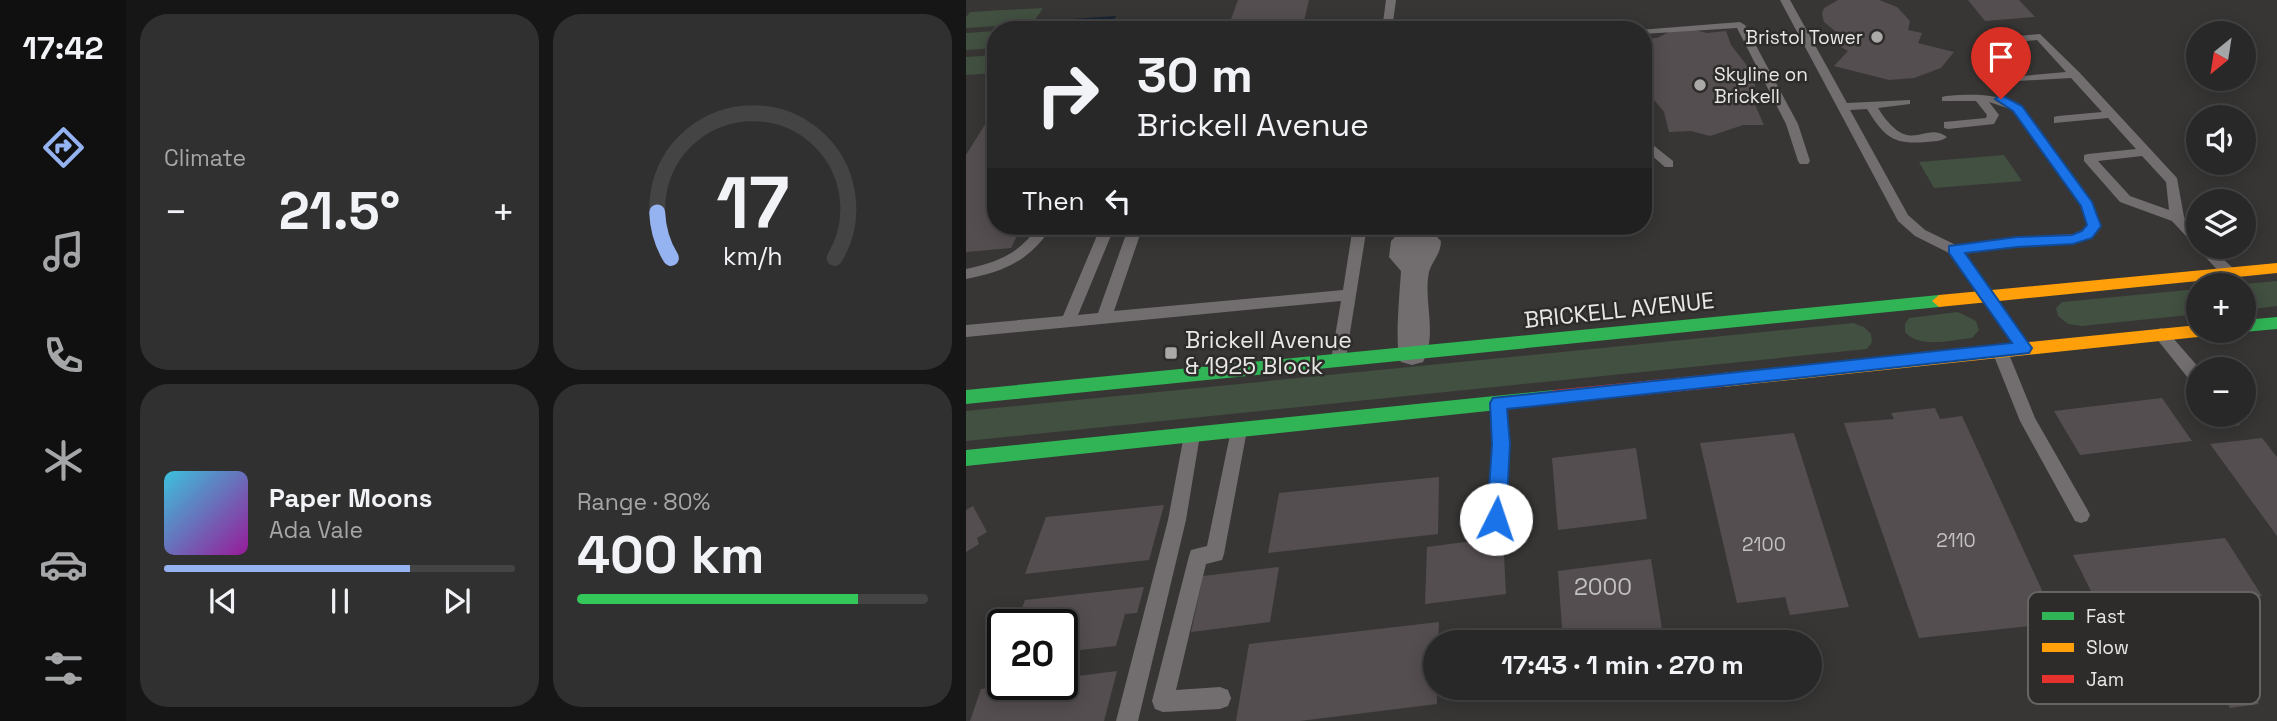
<!DOCTYPE html>
<meta charset="utf-8">
<style>
body{margin:0;font-family:"Space Grotesk",sans-serif;background:#313030;color:#f1f3f6;height:100vh;display:flex;flex-direction:column;font-size:26px;white-space:nowrap}
*{box-sizing:border-box;margin:0}
p{font-size:23px;color:#a5a6a8}
.icon{flex:none;width:38px;height:38px;fill:none;stroke:currentColor;stroke-width:2;stroke-linecap:round;stroke-linejoin:round}
.map{position:relative;flex:1;overflow:hidden}
.side{display:flex;flex-direction:column;gap:14px;padding:14px;background:#171616;width:840px}
.side>*{flex:none}
.guide{position:absolute;left:21px;top:21px;width:665px;height:214px;border-radius:28px;box-shadow:0 4px 18px #0003,0 0 0 2px #454445;background:#292828;color:#f1f3f6;overflow:hidden}
.needle{width:46px;rotate:210deg}
.buttons{position:absolute;left:1220px;top:21px;display:grid;gap:14px}
.buttons a{display:grid;place-items:center;width:70px;height:70px;border-radius:50%;background:#292828;box-shadow:0 4px 18px #0003,0 0 0 2px #454445;font-size:35px}
.speed{position:absolute;left:21px;top:609px;display:flex;gap:14px;font-size:35px;font-weight:700;text-align:center}
.speed>*{display:grid;place-content:center;width:91px;height:91px;border-radius:50%;background:#292828;box-shadow:0 4px 18px #0003,0 0 0 2px #454445;line-height:1}
.speed .limit{border:4px solid #111;border-radius:10px;background:#fff;color:#111}
.pin{position:absolute;display:grid;place-items:center;width:60px;height:60px;color:#fff;margin:-72px -30px;border-radius:50% 50% 50% 0;rotate:-45deg;box-shadow:0 0 7px #0007}
.pin .icon{rotate:45deg}
.me{position:absolute;width:77px;margin:-38px;rotate:4deg;stroke-linejoin:round;filter:drop-shadow(0 0 5px #0008)}
.turn{display:flex;align-items:center;gap:24px;height:147px;padding:0 35px;font-size:32px}
.turn .icon{width:91px;height:91px;stroke-width:2.5}
.turn b{display:block;font-size:49px;line-height:60px}
.then{display:flex;align-items:center;height:66px;padding:0 35px;background:#0003;gap:14px;font-size:26px}
.big{font-size:52px;font-weight:800;line-height:1.1}
.side .tile{flex:1;display:flex;flex-direction:column;justify-content:center;gap:10px;min-width:0;padding:0 24px;border-radius:28px;background:#313030}
.side .dial{align-items:center;gap:0}
.dial svg{height:182px;overflow:visible;fill:none;stroke:#454445;stroke-width:7;stroke-linecap:round;text-anchor:middle}
.dial text{fill:#f1f3f6;stroke:none}
.song{display:flex;align-items:center;gap:21px}
.cover{width:84px;height:84px;border-radius:10px;background:linear-gradient(135deg,hsl(190 70% 55%),hsl(300 70% 35%))}
.played{height:7px;border-radius:4px;background:linear-gradient(90deg,#95b2f1 70%,#454445 70%)}
.keys{display:flex;justify-content:space-around;direction:ltr}
.heat{display:flex;justify-content:space-between;align-items:center;font-size:38px;direction:ltr}
.charge{height:10px;border-radius:5px;background:linear-gradient(90deg,#34c759 80%,#454445 0)}
.side .tiles{flex:1;display:grid;gap:14px;grid-template-columns:repeat(2,1fr)}
.trip{position:absolute;left:457px;top:630px;width:399px;height:70px;border-radius:35px;background:#292828;box-shadow:0 4px 18px #0003,0 0 0 2px #454445;font-weight:800;line-height:70px;text-align:center}
main{display:flex;flex:1;min-height:0}
.dock{display:flex;flex-direction:column;width:126px;justify-content:space-around;align-items:center;background:#101010;color:#a5a6a8}
.dock .icon{width:49px;height:49px}
.dock .current{color:#95b2f1}
.dock b{font-size:32px;color:#f1f3f6}
.map>svg:first-child{display:block}
.green{fill:#415040}
.water{fill:#172334}
.building{fill:#554e50}
.lines{fill:none;stroke-linecap:round;stroke-linejoin:round}
.lane{fill:#726e6f;fill-rule:evenodd}
.street{fill:#726e6f;fill-rule:evenodd}
.fast{fill:#30b455;fill-rule:evenodd}
.slow{fill:#ff9f0a;fill-rule:evenodd}
.jam{fill:#e5322d;fill-rule:evenodd}
.route{fill:#1a73e8;stroke:#114b97;stroke-width:2}
.poi-dot{fill:#aaa9a7;stroke:#2e2c2a;stroke-width:2.5}
.labels{text-anchor:middle;stroke-width:5;stroke-linejoin:round;paint-order:stroke}
.far-poi-label{font-size:19px;fill:#e8e7e5;stroke:#2e2c2a;text-anchor:end}
.number-label{font-size:19px;fill:#c3c1c0}
.street-label{font-size:23px;fill:#e8e7e5;stroke:#2e2c2a}
.poi-label{font-size:23px;fill:#e8e7e5;stroke:#2e2c2a;text-anchor:start}
.near-number-label{font-size:23px;fill:#c3c1c0}
.key{fill:#2e2c2a;stroke:#666462;stroke-width:2}
.key-label{font-size:19px;fill:#e8e7e5}
</style>
<main>
<nav class="dock">
<b>17:42</b>
<svg class="icon current" aria-label="directions" viewBox="0 0 24 24"><path d="M12 3l9 9-9 9-9-9zM9 14v-3h6M13 9l2 2-2 2"/></svg>
<svg class="icon" aria-label="music" viewBox="0 0 24 24"><path d="M9 18V5l10-2v13"/><circle cx="6" cy="18" r="3"/><circle cx="16" cy="16" r="3"/></svg>
<svg class="icon" aria-label="phone" viewBox="0 0 24 24"><path d="M5 4h4l2 5-3 2q2 4 5 5l2-3 5 2v4C11 20 4 13 5 4z"/></svg>
<svg class="icon" aria-label="climate" viewBox="0 0 24 24"><path d="M12 3v18M4 7l16 10M4 17L20 7"/></svg>
<svg class="icon" aria-label="car" viewBox="0 0 24 24"><path d="M5 17H2v-5l4-1 3-4h7l3 4 3 1v5h-3M9 17h6M6 11h13"/><circle cx="7" cy="17" r="2"/><circle cx="17" cy="17" r="2"/></svg>
<svg class="icon" aria-label="filters" viewBox="0 0 24 24"><path d="M4 7h16M4 17h16"/><circle cx="9" cy="7" r="2"/><circle cx="15" cy="17" r="2"/></svg>
</nav>
<section class="side">
<div class="tiles">
<div class="tile"><p>Climate</p>
<div class="heat"><a>−</a><b class="big">21.5°</b><a>+</a></div>
</div>
<div class="tile dial"><svg viewBox="0 0 100 80">
<path d="M14 69A42 42 0 1 1 86 69"/>
<path d="M14 69A42 42 0 0 1 8 49" stroke="#95b2f1"/>
<text x="50" y="56" font-size="32" font-weight="700">17</text>
<text x="50" y="72" font-size="11">km/h</text>
</svg></div>
<div class="tile">
<div class="song"><i class="cover"></i><div><b>Paper Moons</b><p>Ada Vale</p></div></div>
<div class="played"></div>
<div class="keys"><svg class="icon" aria-label="previous" viewBox="0 0 24 24"><path d="M18 5L8 12l10 7zM5 5v14"/></svg><svg class="icon" aria-label="pause" viewBox="0 0 24 24"><path d="M8 5v14M16 5v14"/></svg><svg class="icon" aria-label="next" viewBox="0 0 24 24"><path d="M6 5l10 7-10 7zM19 5v14"/></svg></div>
</div>
<div class="tile"><p>Range · 80%</p><b class="big">400 km</b><div class="charge"></div></div>
</div>
</section>
<div class="map">
<svg width="1311" height="721" viewBox="0 0 1311 721">
<rect width="100%" height="100%" fill="#373635"/>
<!-- green -->
<path class="green" d="M77,8L66,24L0,28V17L4,12Z
M30,31V48L0,50V33Z
M30,55V73L0,75V57Z
M1038,155L1056,181L968,188L953,162Z
M1311,281V306L1278,310V285H1267Z
M1232,289V314L1116,326L1102,324L1092,316L1090,308L1096,302Z
M992,312L1010,321L1013,330L1006,338C985,340 954,349 939,332V324L943,318Z
M887,323L898,327L905,334L906,342L901,349L0,441V411Z"/>
<!-- water -->
<path class="water" d="M150,16L146,23L151,27L149,30H100L106,19Z"/>
<!-- building -->
<path class="building" d="M272,0H343L336,30H261Z
M872,0H913L931,7L944,21L942,30L956,33L952,43L988,52L975,68L948,78L923,80L868,66L882,51L863,40L874,35L858,22L856,14L858,8Z
M1002,0H1053L1069,17L1019,21Z
M707,30H729L741,33L760,31L765,45L789,76V105L798,125H777L744,136L725,131L703,132L698,112L679,89L677,39L691,38Z
M30,107V226H56L45,248L0,252V155Z
M1196,398L1226,441L1114,455L1088,411Z
M969,408L974,419L996,416L1091,623L953,638L878,423L928,419L925,413Z
M828,433L883,607L824,615L819,597L771,603L734,443Z
M1296,438L1311,457V536L1244,444Z
M670,448L681,519L592,530L586,458Z
M473,477L472,534L302,553L313,493Z
M198,505L183,560L59,574L80,517Z
M7,506L21,532L11,538L13,544L0,552V510Z
M537,537L540,594L459,604L461,547Z
M1259,538L1296,596L1137,615L1107,555Z
M685,559L698,642H597L592,571Z
M313,567L304,622L225,632L237,576Z
M178,587L171,613L159,614L150,646L96,652V625H50L59,600Z
M473,622L472,642H469L471,704L334,721H270L283,644Z
M1266,659L1293,704L1264,708L1239,662Z
M151,671L138,721H4L15,689L51,684H96V678Z"/>
<g class="lines">
<!-- lane -->
<path class="lane" d="M420,0H430L426,30H416Z
M814,0H824L881,103L944,100V104L912,108C944,159 958,120 981,137C975,142 968,141 960,142C926,145 918,136 901,109L884,110L942,215L959,230L990,245L1051,237L1107,234L1116,232L1121,225L1115,206L1047,110L1023,102L1033,115L1028,124L982,129L978,128V122L1020,118L1021,115L1010,101H976V97L980,96C1007,94 1030,93 1055,106L1126,202L1135,226L1126,238L1107,244L1051,247L998,254L1063,344L1066,348L1063,352H1053L983,253L949,236L932,221Z
M774,22L779,25L832,124L844,161L842,164H834L832,161L820,124L771,28L677,34V30H673Z
M1074,34L1113,72L1211,178L1218,217L1232,233V247H1244L1268,269L1270,273L1268,277H1258L1206,221L1154,202L1118,161V155L1122,154L1170,149L1142,118L1088,123V117L1092,116L1136,112L1105,78L1052,81V77L1056,76L1100,72L1071,40L1031,44L1026,41L1031,38ZM1176,156L1200,182L1203,210L1164,196L1132,161Z
M677,137L707,161V167H699L677,148Z
M72,226H86C65,260 38,272 0,279V269C30,263 55,253 72,226Z
M135,226H149L112,315L132,313L163,226H177L148,311L377,290L387,226H401L379,364H367L365,360L375,301L0,337V325L97,316Z
M1195,328L1200,330L1234,369H1232V385L1226,383L1190,338L1187,334L1190,330Z
M1034,345L1040,347L1069,418L1121,509L1124,515L1121,521L1115,523L1109,521L1054,421L1026,351L1028,347Z
M533,396L539,398L541,403L544,444L539,519L536,525L530,528L524,525L521,519L526,444L525,403L527,398Z
M1255,415H1273L1275,420L1273,425C1263,428 1258,424 1255,415Z
M273,423L279,425L281,430L258,554L256,560L240,564L210,690L254,687L262,690L265,698L262,706L254,709L197,712L189,709L186,701L223,556L225,550L241,546L265,430L267,425Z
M226,428L232,430L234,435L220,520L172,721H150L202,520L218,435L220,430Z"/>
<!-- street -->
<path class="street" d="M440,226H460L475,241C475,254 466,261 463,272C457,302 472,333 457,362L446,365L435,362C428,349 434,290 435,271L423,257L425,241Z"/>
<!-- fast -->
<path class="fast" d="M973,295L980,301L973,307L0,404V390Z
M1311,317V329L1278,332L1275,331H1278V320Z
M588,390L594,392L596,397L594,402L588,404L0,466V450Z"/>
<!-- slow -->
<path class="slow" d="M1311,263V273L973,307L966,301L973,295Z
M1232,325V331H1240L1232,337L757,387L751,385L749,380L751,375L757,373Z"/>
<!-- jam -->
<path class="jam" d="M757,373L763,375L765,380L763,385L757,387L588,404L582,402L580,397L582,392L588,390Z"/>
</g>
<!-- route -->
<path class="route" d="M1035,95L1056,106L1126,202L1135,226L1126,238L1107,244L1051,247L999,253L1063,344L1066,348L1063,353L541,409L544,444L540,519L537,525L530,528L524,525L521,519L526,444L524,403L527,398L1046,343L983,253V246L1051,237L1106,235L1116,231L1121,225L1115,206L1047,111L1029,99Z"/>
<!-- markers -->
<g class="poi-dot">
<circle cx="911" cy="37" r="7"/>
<circle cx="734" cy="85" r="7"/>
<rect x="198" y="346" width="14" height="14" rx="3.5"/>
</g>
<g class="labels">
<!-- far-poi labels -->
<g class="far-poi-label">
<text x="897" y="44">Bristol Tower</text>
<text x="748" y="81" text-anchor="start">Skyline on<tspan x="748" dy="22">Brickell</tspan></text>
</g>
<!-- number labels -->
<g class="number-label">
<text x="990" y="547">2110</text>
<text x="798" y="551">2100</text>
</g>
<!-- street labels -->
<g class="street-label">
<text transform="translate(653 310) rotate(-6)" y="8">BRICKELL AVENUE</text>
</g>
<!-- poi labels -->
<g class="poi-label">
<text x="219" y="348">Brickell Avenue<tspan x="219" dy="26">&amp; 1925 Block</tspan></text>
</g>
<!-- near-number labels -->
<g class="near-number-label">
<text x="637" y="595">2000</text>
</g>
</g>
<!-- legend -->
<rect x="1062" y="592" width="232" height="112" rx="10" class="key"/>
<rect x="1076" y="612" width="32" height="8" fill="#30b455"/>
<rect x="1076" y="643" width="32" height="9" fill="#ff9f0a"/>
<rect x="1076" y="675" width="32" height="8" fill="#e5322d"/>
<g class="key-label">
<text x="1120" y="623">Fast</text>
<text x="1120" y="654">Slow</text>
<text x="1120" y="686">Jam</text>
</g>
</svg>
<div class="buttons">
<a><svg class="needle" viewBox="-14 -14 28 28"><path d="M0-13l5 13h-10z" fill="#e53935"/><path d="M0 13l5-13h-10z" fill="#a5a6a8"/></svg></a>
<a><svg class="icon" aria-label="sound" viewBox="0 0 24 24"><path d="M4 9h4l5-4v14l-5-4H4zM17 9q2 3 0 6"/></svg></a>
<a><svg class="icon" aria-label="layers" viewBox="0 0 24 24"><path d="M12 4l9 5-9 5-9-5zM3 14l9 5 9-5"/></svg></a>
<a>+</a>
<a>−</a>
</div>
<div class="speed"><div class="limit">20</div></div>
<div class="pin" style="left:1035px;top:99px;background:#d93025"><svg class="icon" aria-label="arrive" viewBox="0 0 24 24"><path d="M6 21V4h12l-3 4 3 4H6"/></svg></div>
<svg class="me" style="left:530px;top:519px" viewBox="-20 -20 40 40"><circle r="19" fill="#fff"/><path d="M0-13L10 11 0 6-10 11z" fill="#1a73e8"/></svg>
<div class="trip">17:43 · 1 min · 270 m</div>
<div class="guide">
<div class="turn"><svg class="icon" aria-label="right" viewBox="0 0 24 24"><path d="M7 20v-9h11M14 6l5 5-5 5"/></svg><div><b>30 m</b>Brickell Avenue</div></div>
<div class="then">Then<svg class="icon" aria-label="left" viewBox="0 0 24 24"><path d="M17 20v-9H6M10 6l-5 5 5 5"/></svg></div>
</div>
</div>
</main>
